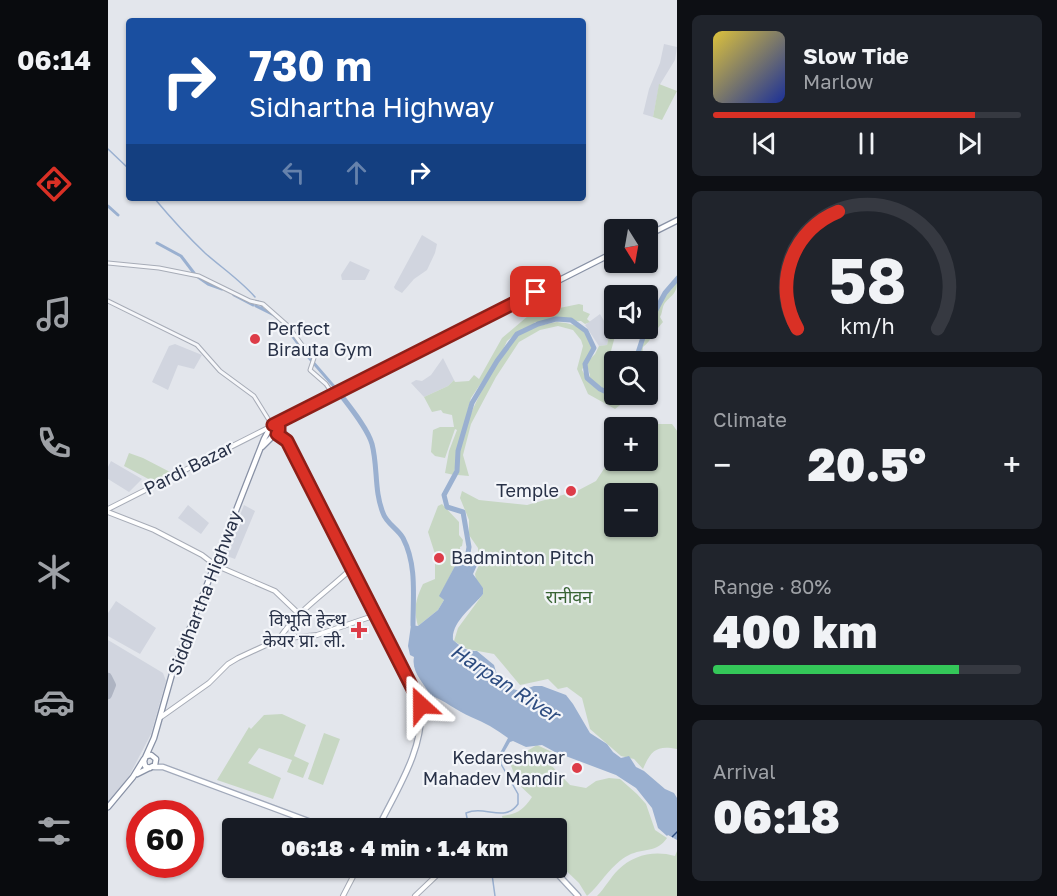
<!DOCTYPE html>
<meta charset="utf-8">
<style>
body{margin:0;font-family:"Golos Text","Noto Sans Devanagari",sans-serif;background:#20242c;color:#f1f3f6;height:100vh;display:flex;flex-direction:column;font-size:22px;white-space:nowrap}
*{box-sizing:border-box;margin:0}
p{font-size:20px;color:#9ea1a6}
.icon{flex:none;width:33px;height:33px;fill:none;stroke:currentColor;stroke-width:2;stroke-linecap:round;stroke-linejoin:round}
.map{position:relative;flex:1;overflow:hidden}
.panel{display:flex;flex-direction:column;gap:15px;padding:15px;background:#0d0f14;width:380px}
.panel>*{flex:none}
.top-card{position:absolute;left:18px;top:18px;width:460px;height:183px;border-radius:6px;box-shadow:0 2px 4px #0004;background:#1a4fa0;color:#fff;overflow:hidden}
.needle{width:39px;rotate:169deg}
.controls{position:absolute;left:496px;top:219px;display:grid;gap:12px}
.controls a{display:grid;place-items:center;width:54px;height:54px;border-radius:6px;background:#171b24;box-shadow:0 2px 4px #0004;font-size:30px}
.speed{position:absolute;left:18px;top:800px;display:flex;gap:12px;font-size:30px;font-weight:700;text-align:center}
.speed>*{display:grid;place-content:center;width:78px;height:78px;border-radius:50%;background:#171b24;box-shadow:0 2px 4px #0004;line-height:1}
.speed .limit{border:9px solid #d22;background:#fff;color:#111}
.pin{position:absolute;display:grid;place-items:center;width:51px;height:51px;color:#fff;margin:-26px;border-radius:12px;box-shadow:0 3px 9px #0006}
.me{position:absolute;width:66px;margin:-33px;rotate:336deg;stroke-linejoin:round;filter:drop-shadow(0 0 4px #0008)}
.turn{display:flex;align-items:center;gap:21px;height:126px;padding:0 24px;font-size:27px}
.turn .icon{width:78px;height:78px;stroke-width:2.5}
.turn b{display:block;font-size:42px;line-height:51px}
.lanes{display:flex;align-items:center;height:57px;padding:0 24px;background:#0003;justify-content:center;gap:30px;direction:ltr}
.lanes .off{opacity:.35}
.big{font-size:45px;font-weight:800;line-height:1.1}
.panel .card{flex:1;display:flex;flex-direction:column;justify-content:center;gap:9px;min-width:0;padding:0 21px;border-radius:9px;background:#20242c}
.panel .dial{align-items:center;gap:0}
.dial svg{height:156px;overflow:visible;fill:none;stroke:#363941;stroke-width:7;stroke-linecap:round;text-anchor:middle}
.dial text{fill:#f1f3f6;stroke:none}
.song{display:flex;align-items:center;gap:18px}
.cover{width:72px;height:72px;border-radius:9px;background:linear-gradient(135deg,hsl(50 70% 55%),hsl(230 70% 35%))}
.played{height:6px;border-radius:3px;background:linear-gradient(90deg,#d93025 85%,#363941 85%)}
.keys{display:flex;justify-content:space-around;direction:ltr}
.heat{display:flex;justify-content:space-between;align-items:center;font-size:33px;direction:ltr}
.charge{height:9px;border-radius:4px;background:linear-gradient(90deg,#34c759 80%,#363941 0)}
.trip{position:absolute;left:114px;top:818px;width:345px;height:60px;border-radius:6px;background:#171b24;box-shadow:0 2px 4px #0004;font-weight:800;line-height:60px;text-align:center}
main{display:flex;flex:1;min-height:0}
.tabs{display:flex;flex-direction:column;width:108px;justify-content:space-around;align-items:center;background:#090b0e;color:#9ea1a6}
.tabs .icon{width:42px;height:42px}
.tabs .selected{color:#d93025}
.tabs b{font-size:27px;color:#f1f3f6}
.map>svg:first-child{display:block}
.built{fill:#d1d5df}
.green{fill:#c7d7c3;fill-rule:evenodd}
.water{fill:#9ab0d0}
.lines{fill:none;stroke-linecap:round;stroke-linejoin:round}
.stream{stroke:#9ab0d0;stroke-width:1.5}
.canal{stroke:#9ab0d0;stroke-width:3}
.river{stroke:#9ab0d0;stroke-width:5}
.ferry{stroke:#2d4c80;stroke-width:1.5;stroke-dasharray:8 6;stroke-linecap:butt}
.taxiway{stroke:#aeb4c2;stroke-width:8}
.tertiary-casing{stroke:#a7acb7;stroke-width:5}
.secondary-casing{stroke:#a7acb7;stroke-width:6}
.primary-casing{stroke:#a1a9ba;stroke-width:7}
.trunk-casing{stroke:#8891a5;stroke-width:7}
.tertiary{stroke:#f6f7fa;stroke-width:3}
.secondary{stroke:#fff;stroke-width:4}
.primary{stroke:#fff;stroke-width:4.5}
.trunk{stroke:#fff;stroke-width:4.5}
.route-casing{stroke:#8d1f18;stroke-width:15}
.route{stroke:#d93025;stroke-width:10}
.poi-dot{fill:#dd3c48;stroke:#f3f5f9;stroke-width:2}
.labels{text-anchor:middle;stroke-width:4.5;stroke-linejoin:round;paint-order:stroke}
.poi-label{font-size:18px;fill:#283147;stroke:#f3f5f9;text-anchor:end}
.street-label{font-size:18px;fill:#283147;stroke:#f3f5f9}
.park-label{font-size:18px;fill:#396434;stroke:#f3f5f9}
.water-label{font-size:20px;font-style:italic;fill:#2d4c80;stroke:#f3f5f9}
</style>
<main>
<nav class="tabs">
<b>06:14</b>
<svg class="icon selected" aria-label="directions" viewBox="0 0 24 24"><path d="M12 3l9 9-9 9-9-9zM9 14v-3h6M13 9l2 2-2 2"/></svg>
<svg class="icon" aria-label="music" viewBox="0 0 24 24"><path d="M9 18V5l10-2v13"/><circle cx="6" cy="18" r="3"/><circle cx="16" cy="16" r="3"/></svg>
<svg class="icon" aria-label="phone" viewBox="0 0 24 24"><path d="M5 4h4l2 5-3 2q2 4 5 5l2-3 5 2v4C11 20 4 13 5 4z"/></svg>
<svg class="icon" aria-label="climate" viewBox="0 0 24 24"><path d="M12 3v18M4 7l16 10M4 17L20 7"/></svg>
<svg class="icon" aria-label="car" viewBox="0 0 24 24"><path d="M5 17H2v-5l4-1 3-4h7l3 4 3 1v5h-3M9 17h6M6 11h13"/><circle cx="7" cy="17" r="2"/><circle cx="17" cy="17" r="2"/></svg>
<svg class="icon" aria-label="filters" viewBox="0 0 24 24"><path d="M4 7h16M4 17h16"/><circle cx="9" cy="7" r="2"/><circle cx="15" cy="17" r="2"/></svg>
</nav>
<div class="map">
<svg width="570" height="896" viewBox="0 0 570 896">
<rect width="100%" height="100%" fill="#e3e6ec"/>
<!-- built -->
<path class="built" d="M556,44L569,47L567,60L551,86L545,117L535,114L541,89L552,63Z
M314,235L329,244L327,253L319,270L306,279L294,293L287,289L286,287Z
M242,261L262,270L257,280H234L233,275Z
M492,314L499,326L501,336L499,345L491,346L477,325Z
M67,344L94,355L86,369L70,365L60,390L44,382L61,346Z
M335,358L346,380L340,386L316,397L303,383L308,380L314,381L323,375Z
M3,461L34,479L21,492L0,479V467Z
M80,505L101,523L93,534L70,518Z
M136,505L147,511L127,559L116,555Z
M8,601L48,628L32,654L0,636V613Z
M0,640L55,673L58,681L43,734L20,778L0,803Z"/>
<!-- green -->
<path class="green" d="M551,84L569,91L554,120L545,117Z
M569,280C570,297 559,296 555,307C554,310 554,314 552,317L555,322C547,330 543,341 535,347L534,361H529C531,350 539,324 548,317C549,308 554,302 557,293L563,290Z
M471,304L475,305V311L482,314L479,319L482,322L477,324L473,321C466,322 460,318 453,318C444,316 437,324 427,322L424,327L407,334L399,341L394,352L363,398L350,448L346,475L337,473L341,451L349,430L347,429L337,458L327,456L323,452L325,430L332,427H346L344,415L335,413L333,410L324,412L316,397L340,386L346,380L347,382L361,381L366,375L371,379L394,338L427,310L432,312Z
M449,322C469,324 477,327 484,347L474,370C485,390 490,388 508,399L514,395H525L507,409L480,394L469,369L475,346L473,340L465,330L450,326L432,330L411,342L388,377L363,424L355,455L361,476L350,475C350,467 349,459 350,451C355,423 393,345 417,331C426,326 439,324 449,322Z
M501,336H507L503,351L505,353L496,383L504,389L507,388V395L493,388L480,379L482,375L478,363L487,354L491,346L499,345Z
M549,424H564L570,432L569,749C549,745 543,750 535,769L526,759L513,756L482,729L474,698L459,687L450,689L440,679L412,685L386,654L359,649L346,641L350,628L375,594V588L368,580L367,574L371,565L370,548L361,535V520L352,498L354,491L371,500L419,505L469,491L488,481L507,452V460H540V428L536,427ZM507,494H540V526H507Z
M21,453L35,458L62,472L48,483L16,466Z
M334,504L351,522V535L355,540L354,546L352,547L353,558L344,559L348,564L332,596L336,600L330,610L310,626C305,609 308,599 315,584L327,579V554L320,532L330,506Z
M174,714L198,725L186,756L201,763L195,778L179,772L184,760L151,748L140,763L173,778L165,799L109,780L141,727L143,729L156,715Z
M216,733L232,739L215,785L200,779Z
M429,745L444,752L442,764L462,785L478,788L488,781L501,778L512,779L529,794L538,804L547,830L559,838C549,853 535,848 521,855C503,864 494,883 479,896L471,883L449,862L448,828H396L394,816C410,814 415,810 424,797L410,784L402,763L404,760Z
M569,851V896H489C497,888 502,878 510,870C525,855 546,850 567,856Z"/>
<!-- water -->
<path class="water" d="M370,563L365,574L375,588V594C366,606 343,622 345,640C352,646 359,652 369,651L386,665L389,675L405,689L412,691L426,686H434L458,695L465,704L482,733L499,744L505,752L513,758L521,756L528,767L536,771L557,789L566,793L569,798V840L560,835L559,836L550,828L544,808L528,788L508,775L447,752L434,745L418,747L405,741L402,742L395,754L392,753L400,738C388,729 376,722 363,717C349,711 336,700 322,695C316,683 303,672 306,657L302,655L300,646L303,625L310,626L330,610L336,600L331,596L348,564Z"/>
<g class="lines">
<!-- stream -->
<path class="stream" d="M0,149L21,169
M46,198C62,217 79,236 97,253C114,268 132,280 147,297
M150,301L155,309
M361,828L358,813C377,805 397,823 410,804V794L393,764L394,754
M383,867L387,896"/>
<!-- canal -->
<path class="canal" d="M0,206L10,215
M49,243L73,256L86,273
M90,277L100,284L114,289
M126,295L145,305
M148,306L166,315
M175,323L197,353L229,390"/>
<!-- river -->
<path class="river" d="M540,325L557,293L570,278
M527,362L538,328
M232,394C242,407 260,429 264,444C270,467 266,491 275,513C278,523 290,529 295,538C309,565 305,596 305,625
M357,570L361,547L355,512L339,507L336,495L349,471L350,451L364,403L389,361L409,334L430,324L448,319L463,320L478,331L486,348L477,364L479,378L492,389L507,396L510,394"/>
<!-- ferry -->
<path class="ferry" d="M564,837L570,831"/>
<!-- taxiway -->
<path class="taxiway" d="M0,677L4,685L0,695"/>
<defs>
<path id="tertiary" d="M0,263L51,268L91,276L142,301L155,304L180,326L197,349L206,358L202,370L218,384L226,396
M0,301L89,345L112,371L146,396L164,425"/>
<path id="secondary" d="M0,509L162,427
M0,512L46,530L94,555L107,565L167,591L191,614
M171,639C190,610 219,592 244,568
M53,717L101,683L120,664L130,658L171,639L209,635L268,615
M235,896L250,867
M307,896L328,876"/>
<path id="primary" d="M171,430L176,433L313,705C316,750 289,789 270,828
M45,767H55L219,828
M322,867L321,873L326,876L331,873L330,867
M443,867L470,896
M331,874L340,867"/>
<path id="trunk" d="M540,235L570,220
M162 429a5 5 0 1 1 10 0a5 5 0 1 1-10 0Z
M165,425L507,252
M154,447L167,434
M37,758L46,738L64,674L156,439L162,428
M29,774L47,765L48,759L43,755L38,756L36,761L37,766L42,768
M0,807L25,777L36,759"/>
</defs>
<!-- tertiary casing -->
<use href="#tertiary" class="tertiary-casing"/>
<!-- secondary casing -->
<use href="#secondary" class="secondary-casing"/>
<!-- primary casing -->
<use href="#primary" class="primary-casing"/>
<!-- trunk casing -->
<use href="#trunk" class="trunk-casing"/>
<!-- tertiary -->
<use href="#tertiary" class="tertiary"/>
<!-- secondary -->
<use href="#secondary" class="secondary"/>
<!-- primary -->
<use href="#primary" class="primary"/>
<!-- trunk -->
<use href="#trunk" class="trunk"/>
</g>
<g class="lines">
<defs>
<path id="route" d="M313,705L179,441L169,434L171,430V426L165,425L428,292"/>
</defs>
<!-- route casing -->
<use href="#route" class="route-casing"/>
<!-- route -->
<use href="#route" class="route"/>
</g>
<!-- markers -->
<g class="poi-dot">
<circle cx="147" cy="339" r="6"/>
<circle cx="463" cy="491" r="6"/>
<circle cx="331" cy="558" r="6"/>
<path d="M248 621h6v6h6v6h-6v6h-6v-6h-6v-6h6z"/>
<circle cx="469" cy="768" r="6"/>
</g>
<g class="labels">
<!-- poi labels -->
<g class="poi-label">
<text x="159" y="335" text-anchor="start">Perfect<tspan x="159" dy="21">Birauta Gym</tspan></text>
<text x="451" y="497">Temple</text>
<text x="343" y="564" text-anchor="start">Badminton Pitch</text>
<text x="238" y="626">विभूति हेल्थ<tspan x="238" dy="21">केयर प्रा. ली.</tspan></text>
<text x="457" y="764">Kedareshwar<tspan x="457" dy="21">Mahadev Mandir</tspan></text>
</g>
<!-- street labels -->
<g class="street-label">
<text transform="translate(81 468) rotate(-27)" y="6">Pardi Bazar</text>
<text transform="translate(97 593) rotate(-69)" y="6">Siddhartha Highway</text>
</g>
<!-- park labels -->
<g class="park-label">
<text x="461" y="603">रानीवन</text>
</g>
<!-- water labels -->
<g class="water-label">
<text transform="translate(397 683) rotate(33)" y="7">Harpan River</text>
</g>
</g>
</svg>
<div class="controls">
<a><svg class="needle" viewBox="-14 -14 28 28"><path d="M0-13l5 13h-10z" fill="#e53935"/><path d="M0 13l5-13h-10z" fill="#9ea1a6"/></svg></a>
<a><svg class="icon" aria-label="sound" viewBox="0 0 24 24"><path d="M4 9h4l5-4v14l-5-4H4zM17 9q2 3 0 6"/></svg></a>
<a><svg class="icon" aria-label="search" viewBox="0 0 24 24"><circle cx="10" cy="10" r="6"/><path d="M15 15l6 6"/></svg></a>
<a>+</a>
<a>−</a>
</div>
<div class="speed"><div class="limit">60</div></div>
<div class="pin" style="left:428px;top:292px;background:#d93025"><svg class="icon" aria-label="arrive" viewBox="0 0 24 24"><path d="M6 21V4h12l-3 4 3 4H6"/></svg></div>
<svg class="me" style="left:313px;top:705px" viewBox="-20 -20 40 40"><path d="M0-17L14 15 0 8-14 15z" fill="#d93025" stroke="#fff" stroke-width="4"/></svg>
<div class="trip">06:18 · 4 min · 1.4 km</div>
<div class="top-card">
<div class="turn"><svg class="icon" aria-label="right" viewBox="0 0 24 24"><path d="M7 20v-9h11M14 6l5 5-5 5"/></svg><div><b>730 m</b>Sidhartha Highway</div></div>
<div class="lanes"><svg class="icon off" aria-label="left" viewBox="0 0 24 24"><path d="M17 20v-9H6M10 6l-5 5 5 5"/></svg><svg class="icon off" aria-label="ahead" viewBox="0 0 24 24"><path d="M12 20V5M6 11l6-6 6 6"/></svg><svg class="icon" aria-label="right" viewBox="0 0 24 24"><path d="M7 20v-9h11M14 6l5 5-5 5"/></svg></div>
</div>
</div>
<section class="panel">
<div class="card">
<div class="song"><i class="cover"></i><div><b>Slow Tide</b><p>Marlow</p></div></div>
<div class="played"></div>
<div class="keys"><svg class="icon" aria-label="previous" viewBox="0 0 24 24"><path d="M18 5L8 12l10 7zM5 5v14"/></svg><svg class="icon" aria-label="pause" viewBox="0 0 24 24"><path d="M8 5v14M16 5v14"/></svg><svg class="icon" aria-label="next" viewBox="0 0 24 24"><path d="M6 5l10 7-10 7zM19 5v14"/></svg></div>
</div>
<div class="card dial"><svg viewBox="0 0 100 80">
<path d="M14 69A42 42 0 1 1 86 69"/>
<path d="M14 69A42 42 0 0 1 35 9" stroke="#d93025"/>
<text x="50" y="56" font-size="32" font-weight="700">58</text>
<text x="50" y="72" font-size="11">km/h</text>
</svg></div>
<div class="card"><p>Climate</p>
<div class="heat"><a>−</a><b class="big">20.5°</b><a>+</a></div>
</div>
<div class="card"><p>Range · 80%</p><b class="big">400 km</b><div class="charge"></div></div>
<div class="card"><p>Arrival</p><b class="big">06:18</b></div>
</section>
</main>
